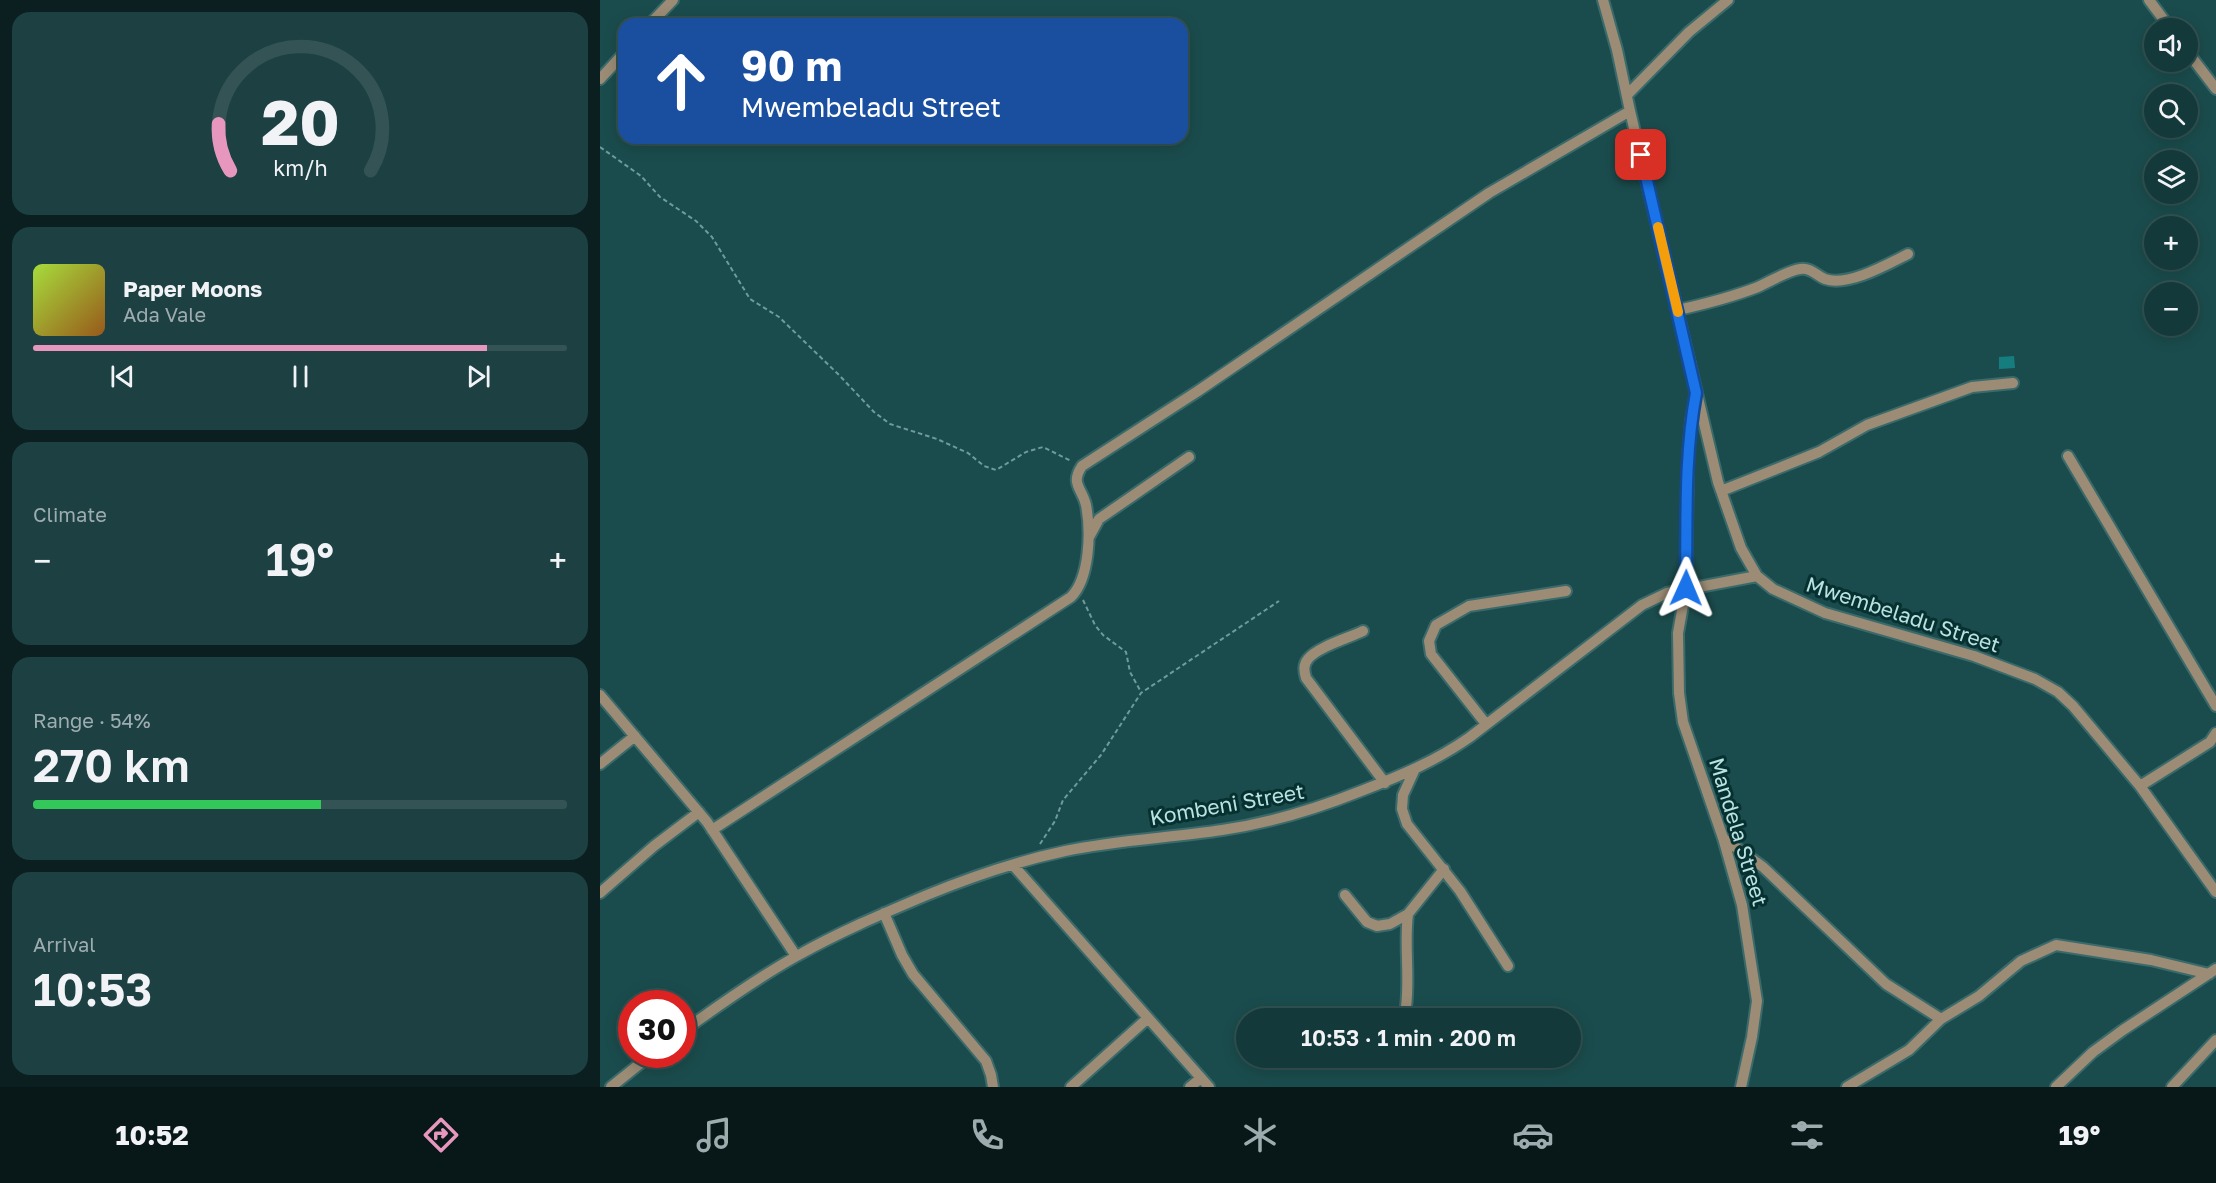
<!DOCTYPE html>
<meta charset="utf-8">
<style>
body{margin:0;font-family:"Golos Text",sans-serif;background:#1d4042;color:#f1f3f6;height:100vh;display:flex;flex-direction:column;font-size:22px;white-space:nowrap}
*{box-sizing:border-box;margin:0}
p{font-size:20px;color:#9dacaf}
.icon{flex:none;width:33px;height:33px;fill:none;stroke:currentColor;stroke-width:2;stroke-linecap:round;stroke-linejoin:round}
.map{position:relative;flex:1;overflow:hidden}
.details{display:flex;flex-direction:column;gap:12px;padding:12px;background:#0b1f20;width:600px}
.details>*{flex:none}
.banner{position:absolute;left:18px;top:18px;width:570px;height:126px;border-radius:18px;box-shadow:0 3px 15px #0003,0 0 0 2px #335354;background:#1a4fa0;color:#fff;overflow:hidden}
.fabs{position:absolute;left:1544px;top:18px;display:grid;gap:12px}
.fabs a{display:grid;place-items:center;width:54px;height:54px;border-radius:50%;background:#14393a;box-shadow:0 3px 15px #0003,0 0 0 2px #335354;font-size:30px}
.speed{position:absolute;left:18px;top:990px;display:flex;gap:12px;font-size:30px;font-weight:700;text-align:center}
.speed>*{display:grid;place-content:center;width:78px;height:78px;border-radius:50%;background:#14393a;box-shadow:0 3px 15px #0003,0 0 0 2px #335354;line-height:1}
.speed .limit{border:9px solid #d22;background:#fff;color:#111}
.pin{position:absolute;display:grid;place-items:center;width:51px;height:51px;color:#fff;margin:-26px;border-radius:12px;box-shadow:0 3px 9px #0006}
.me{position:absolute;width:66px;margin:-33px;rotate:1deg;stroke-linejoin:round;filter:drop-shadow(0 0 4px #0008)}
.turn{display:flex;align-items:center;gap:21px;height:126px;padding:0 24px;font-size:27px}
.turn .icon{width:78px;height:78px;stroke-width:2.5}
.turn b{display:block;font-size:42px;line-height:51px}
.big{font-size:45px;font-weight:600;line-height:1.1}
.details .widget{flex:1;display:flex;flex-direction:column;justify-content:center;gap:9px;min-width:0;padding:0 21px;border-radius:18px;background:#1d4042}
.details .dial{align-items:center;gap:0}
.dial svg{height:156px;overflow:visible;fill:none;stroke:#335354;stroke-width:7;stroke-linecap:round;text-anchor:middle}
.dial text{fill:#f1f3f6;stroke:none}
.song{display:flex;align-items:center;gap:18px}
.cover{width:72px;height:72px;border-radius:9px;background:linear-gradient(135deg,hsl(80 70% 55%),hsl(30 70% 35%))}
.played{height:6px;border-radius:3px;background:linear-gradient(90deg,#e797bd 85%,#335354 85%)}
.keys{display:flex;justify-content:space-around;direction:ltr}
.heat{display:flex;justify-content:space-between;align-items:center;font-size:33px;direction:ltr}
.charge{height:9px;border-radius:4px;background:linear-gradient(90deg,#34c759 54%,#335354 0)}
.trip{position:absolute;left:636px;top:1008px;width:345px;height:60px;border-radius:30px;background:#14393a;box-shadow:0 3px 15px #0003,0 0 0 2px #335354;font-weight:600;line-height:60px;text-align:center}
.menu{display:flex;height:96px;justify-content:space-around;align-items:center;background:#081717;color:#9dacaf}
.menu .icon{width:42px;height:42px}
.menu .current{color:#e797bd}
.menu b{font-size:27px;color:#f1f3f6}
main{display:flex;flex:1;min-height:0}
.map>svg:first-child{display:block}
.building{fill:#167d7f}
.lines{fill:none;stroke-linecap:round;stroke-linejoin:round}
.minor-casing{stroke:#3b6a6b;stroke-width:14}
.path{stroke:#6e9b9c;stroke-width:2;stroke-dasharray:4.5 3;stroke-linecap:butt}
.minor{stroke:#9c8c75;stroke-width:10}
.route-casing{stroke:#114b97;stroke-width:15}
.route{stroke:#1a73e8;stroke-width:10}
.slow{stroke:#f59e0b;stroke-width:10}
.labels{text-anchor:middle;stroke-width:6;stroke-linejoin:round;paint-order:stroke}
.street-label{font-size:21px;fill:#b9e3e3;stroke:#073031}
</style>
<main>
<section class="details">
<div class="widget dial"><svg viewBox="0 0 100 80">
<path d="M14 69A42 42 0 1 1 86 69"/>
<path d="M14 69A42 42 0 0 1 8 45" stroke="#e797bd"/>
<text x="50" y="56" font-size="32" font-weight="700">20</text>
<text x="50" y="72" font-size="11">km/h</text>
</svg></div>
<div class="widget">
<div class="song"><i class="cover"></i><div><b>Paper Moons</b><p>Ada Vale</p></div></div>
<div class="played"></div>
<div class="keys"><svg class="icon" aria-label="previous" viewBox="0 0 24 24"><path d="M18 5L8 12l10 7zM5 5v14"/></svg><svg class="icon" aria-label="pause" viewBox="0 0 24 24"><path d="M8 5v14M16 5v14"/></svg><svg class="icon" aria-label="next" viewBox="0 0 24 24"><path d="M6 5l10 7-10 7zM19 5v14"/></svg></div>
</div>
<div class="widget"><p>Climate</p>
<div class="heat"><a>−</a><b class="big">19°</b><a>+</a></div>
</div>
<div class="widget"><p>Range · 54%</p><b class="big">270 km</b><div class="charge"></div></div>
<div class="widget"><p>Arrival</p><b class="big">10:53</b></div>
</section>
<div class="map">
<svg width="1616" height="1087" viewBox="0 0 1616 1087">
<rect width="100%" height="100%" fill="#1b4c4d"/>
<!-- building -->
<path class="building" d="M1414,356L1415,368L1399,369V357Z"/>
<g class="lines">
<defs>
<path id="minor" d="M1003,0L1017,50L1030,111L1118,482L1141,548L1157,576L1173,589L1225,613L1374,656L1435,679L1458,692L1473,706L1540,786L1616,892
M1549,0L1570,28
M50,24L73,0
M1587,51L1616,89
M0,79L24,53
M1028,94L1089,32L1128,0
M1078,310C1105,304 1132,297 1158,287C1169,282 1189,270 1200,269C1211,267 1217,276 1225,279C1248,287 1288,264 1308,254
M1095,399L1091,422L1088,458L1086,588L1078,633L1079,693L1083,722L1123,838L1142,905L1157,1001L1152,1037L1141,1087
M1468,456L1616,706
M1121,491L1219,452L1267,425L1372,387L1413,383
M489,537L499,519L589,457
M763,631C749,638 717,647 708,659C703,665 704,671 706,678L785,783
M0,695L107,822L196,956
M886,724L831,654L829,641L836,625L869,606L966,591
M0,764L35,736
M814,771L803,795L802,809L807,824L860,891L908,966
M1540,786L1610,742L1616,733
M112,830L471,597C490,578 491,531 486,505C482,488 470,484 482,466L598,391L889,193L1030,111
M1123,838L1163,867L1286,984L1341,1019
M413,865L609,1087
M0,893L54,846L99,812
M745,895L767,922L777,926L790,924L808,914L844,869
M284,913L302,955L313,974L386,1061L391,1075L393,1087
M806,1007C810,975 804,945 808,914
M82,1032C119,1005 156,979 195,957C237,933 282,914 327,895C371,877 418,861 465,851C516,840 570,838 622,830C670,823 716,809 761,791C800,776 836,761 870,737L1042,605L1067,593L1157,576
M11,1087L52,1054
M471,1087L548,1018
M590,1087L601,1078
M1247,1087L1309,1050L1341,1019L1379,996L1421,961L1456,945L1551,960L1609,974
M1456,1087L1493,1052L1523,1030L1616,969
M1572,1087L1616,1040"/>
</defs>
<!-- minor casing -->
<use href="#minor" class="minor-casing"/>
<!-- path -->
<path class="path" d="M0,147L41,176L60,197L96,221L112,237L150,299L179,317L239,375L274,412L290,424L337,439L368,453L384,466L396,470L426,452L443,447L471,461
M483,600L495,625L503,635L526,652L530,672L541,692
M440,844L455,821L463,800L501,755L541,693L679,601"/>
<!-- minor -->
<use href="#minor" class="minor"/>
</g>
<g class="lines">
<defs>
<path id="route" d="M1041,155L1096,393C1084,457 1087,523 1086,588"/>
</defs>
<!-- route casing -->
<use href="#route" class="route-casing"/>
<!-- route -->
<use href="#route" class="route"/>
<!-- slow -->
<path class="slow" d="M1058,227L1078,312"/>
</g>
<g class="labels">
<!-- street labels -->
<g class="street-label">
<text transform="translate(1303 615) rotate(18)" y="7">Mwembeladu Street</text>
<text transform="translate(627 805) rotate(-10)" y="7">Kombeni Street</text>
<text transform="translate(1138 832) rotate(73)" y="7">Mandela Street</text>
</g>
</g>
</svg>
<div class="fabs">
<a><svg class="icon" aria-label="sound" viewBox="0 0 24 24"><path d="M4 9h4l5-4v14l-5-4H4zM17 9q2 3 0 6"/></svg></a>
<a><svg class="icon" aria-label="search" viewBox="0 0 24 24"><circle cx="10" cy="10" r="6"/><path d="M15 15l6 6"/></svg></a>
<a><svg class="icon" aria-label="layers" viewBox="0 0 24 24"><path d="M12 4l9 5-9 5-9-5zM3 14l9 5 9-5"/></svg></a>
<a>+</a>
<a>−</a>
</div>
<div class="speed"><div class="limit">30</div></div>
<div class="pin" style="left:1041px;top:155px;background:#d93025"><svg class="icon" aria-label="arrive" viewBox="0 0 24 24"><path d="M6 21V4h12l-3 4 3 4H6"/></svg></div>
<svg class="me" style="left:1086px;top:588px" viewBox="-20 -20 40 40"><path d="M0-17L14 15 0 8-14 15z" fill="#1a73e8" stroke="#fff" stroke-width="4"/></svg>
<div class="trip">10:53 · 1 min · 200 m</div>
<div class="banner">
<div class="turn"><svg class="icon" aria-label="ahead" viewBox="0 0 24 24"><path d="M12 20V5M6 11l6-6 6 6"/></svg><div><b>90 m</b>Mwembeladu Street</div></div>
</div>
</div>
</main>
<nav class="menu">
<b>10:52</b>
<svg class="icon current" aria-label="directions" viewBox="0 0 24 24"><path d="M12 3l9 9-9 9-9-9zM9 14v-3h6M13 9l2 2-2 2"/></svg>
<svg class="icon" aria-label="music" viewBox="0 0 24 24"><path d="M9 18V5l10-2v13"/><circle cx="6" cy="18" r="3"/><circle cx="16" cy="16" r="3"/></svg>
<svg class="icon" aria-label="phone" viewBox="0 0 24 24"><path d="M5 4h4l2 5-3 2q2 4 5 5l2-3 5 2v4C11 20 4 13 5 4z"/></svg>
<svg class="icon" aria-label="climate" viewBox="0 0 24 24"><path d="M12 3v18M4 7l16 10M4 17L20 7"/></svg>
<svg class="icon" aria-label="car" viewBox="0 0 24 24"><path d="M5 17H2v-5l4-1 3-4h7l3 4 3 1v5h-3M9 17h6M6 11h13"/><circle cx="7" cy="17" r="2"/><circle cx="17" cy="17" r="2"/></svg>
<svg class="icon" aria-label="filters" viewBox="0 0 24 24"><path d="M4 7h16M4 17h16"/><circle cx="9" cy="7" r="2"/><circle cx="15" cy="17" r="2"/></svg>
<b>19°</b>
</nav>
